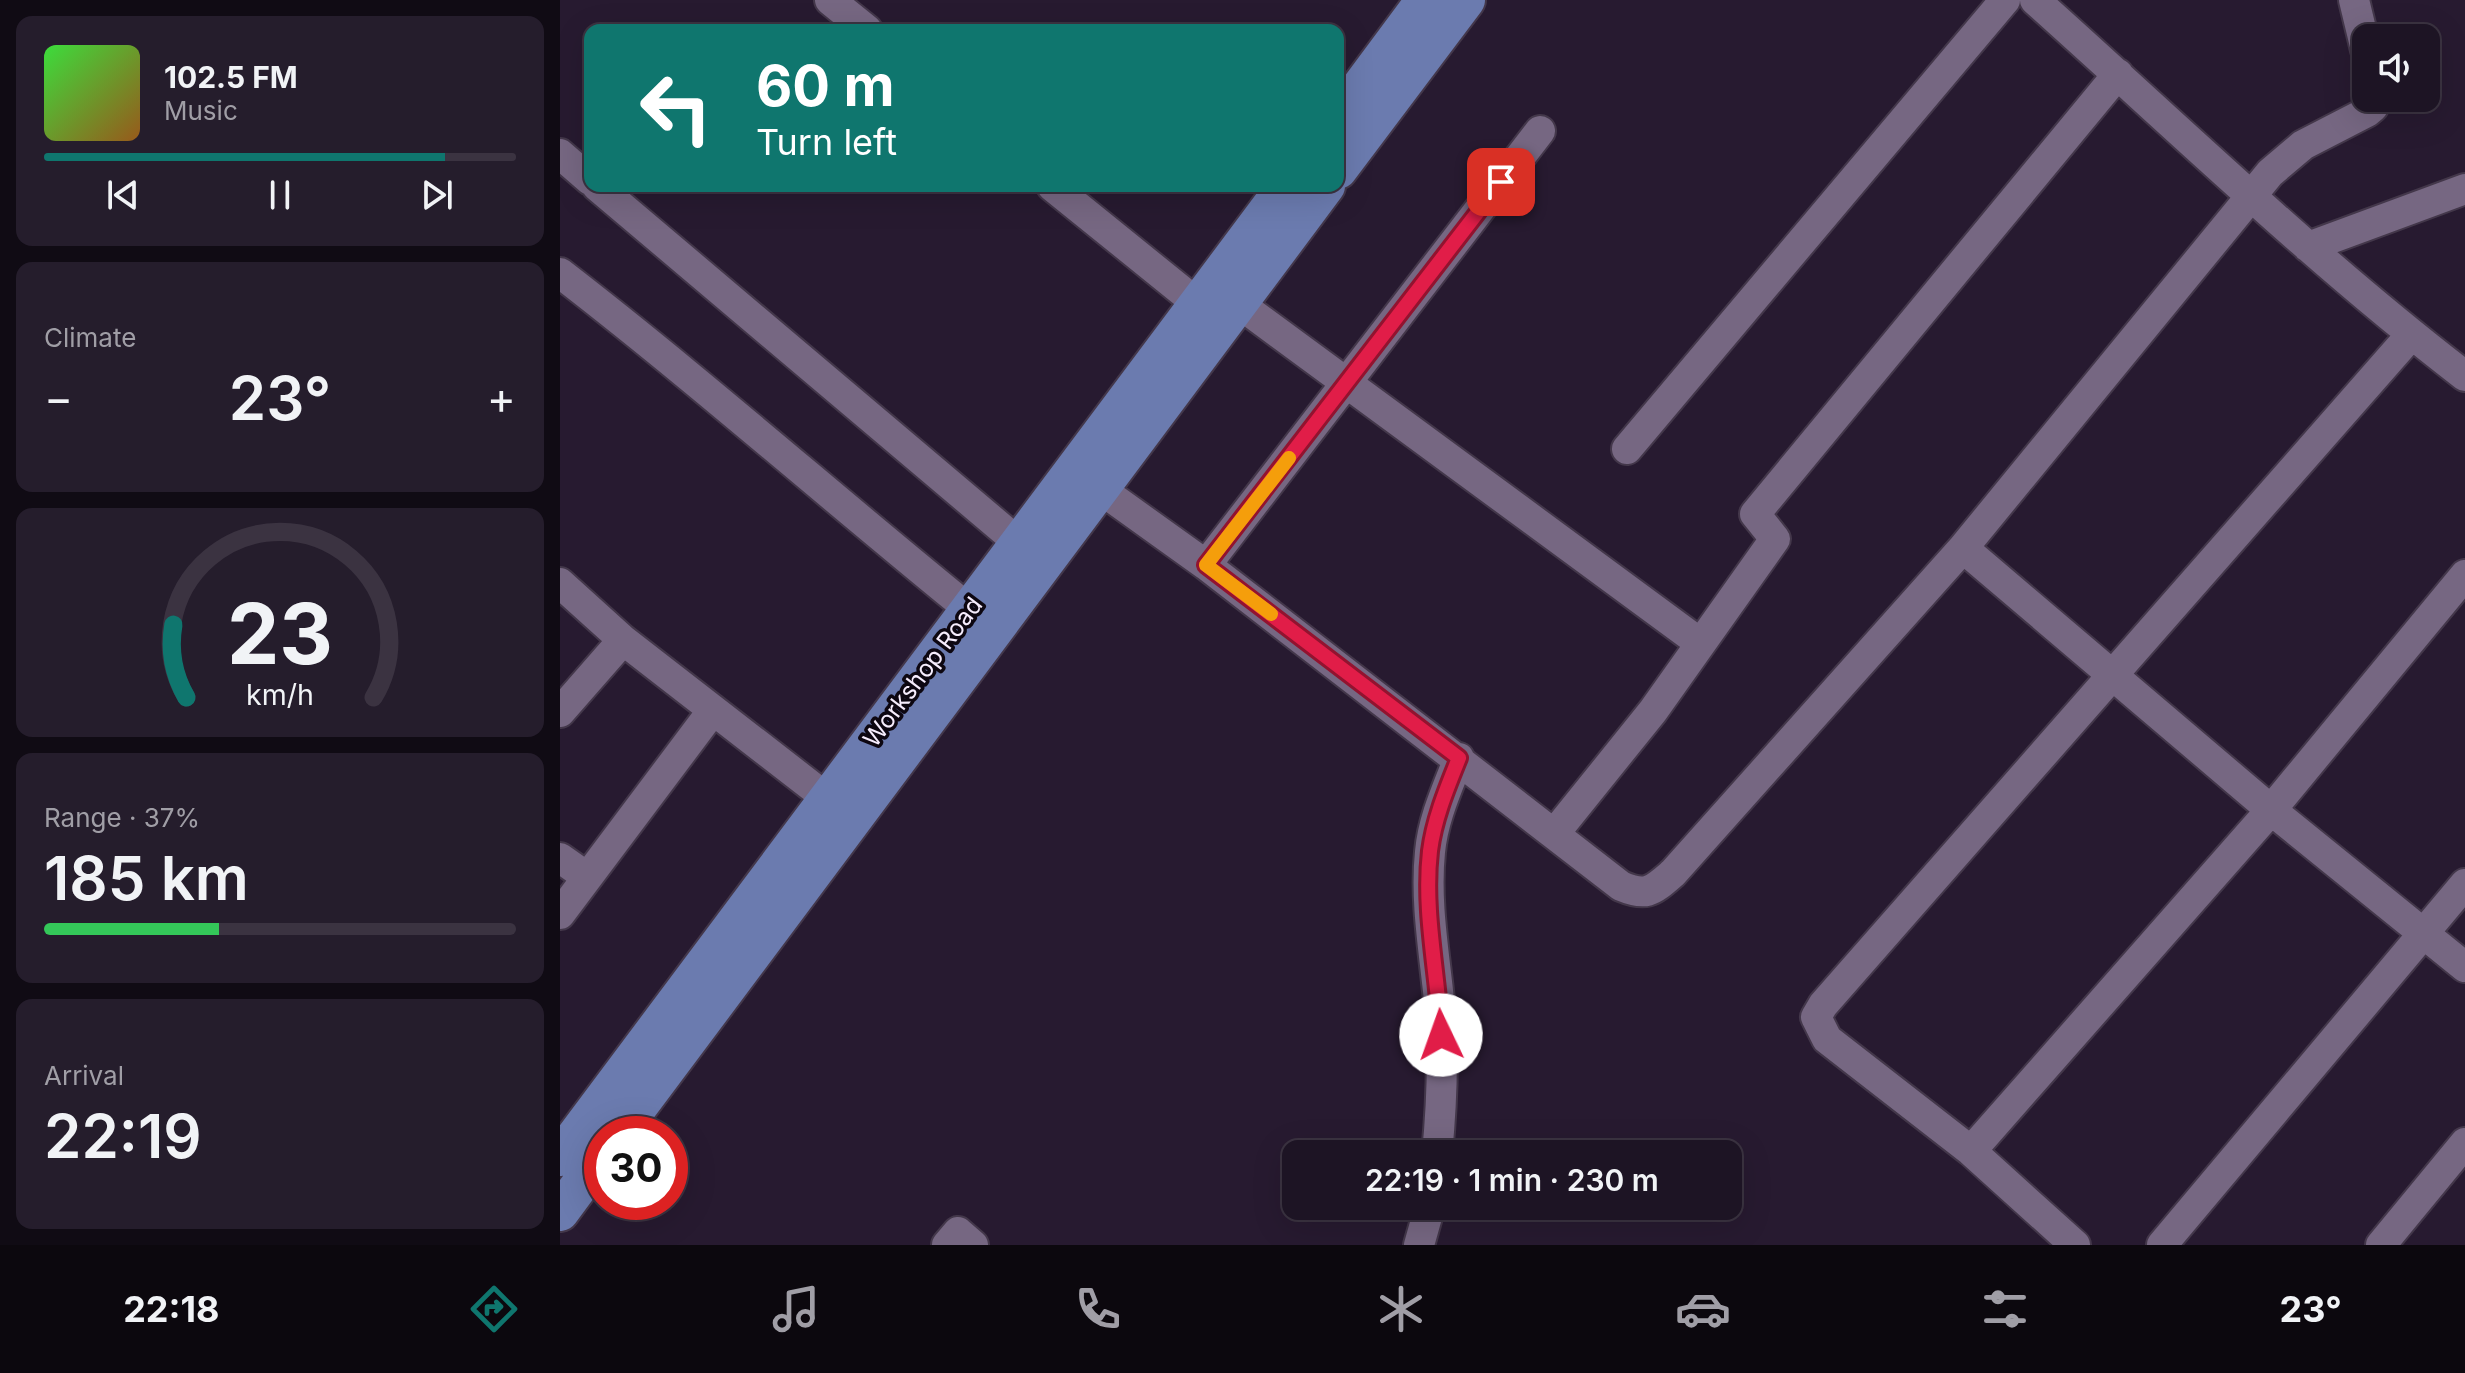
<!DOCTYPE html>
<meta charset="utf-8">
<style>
body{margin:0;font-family:Inter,sans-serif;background:#251d2c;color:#f1f3f6;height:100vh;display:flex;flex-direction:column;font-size:30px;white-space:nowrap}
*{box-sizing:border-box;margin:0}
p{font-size:26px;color:#a09ea6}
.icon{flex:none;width:44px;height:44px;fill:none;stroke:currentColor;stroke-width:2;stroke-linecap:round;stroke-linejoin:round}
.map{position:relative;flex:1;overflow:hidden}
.drawer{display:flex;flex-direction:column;gap:16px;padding:16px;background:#100b14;width:560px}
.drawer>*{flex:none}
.guide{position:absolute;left:24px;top:24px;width:760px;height:168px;border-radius:16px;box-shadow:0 8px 32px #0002,0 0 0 2px #3b3341;background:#0f766e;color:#fff;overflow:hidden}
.fabs{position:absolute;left:1792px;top:24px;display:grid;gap:16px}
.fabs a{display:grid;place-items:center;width:88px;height:88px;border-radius:16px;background:#1d1424;box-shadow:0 8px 32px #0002,0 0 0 2px #3b3341;font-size:40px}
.speed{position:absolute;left:24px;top:1116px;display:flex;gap:16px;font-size:40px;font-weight:700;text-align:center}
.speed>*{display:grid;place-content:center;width:104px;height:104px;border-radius:50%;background:#1d1424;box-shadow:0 8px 32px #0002,0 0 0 2px #3b3341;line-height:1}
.speed .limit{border:12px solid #d22;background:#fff;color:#111}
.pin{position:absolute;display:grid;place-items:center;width:68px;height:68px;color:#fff;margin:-34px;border-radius:16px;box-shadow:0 4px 12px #0006}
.me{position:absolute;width:88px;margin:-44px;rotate:357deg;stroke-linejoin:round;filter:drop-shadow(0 0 6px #0008)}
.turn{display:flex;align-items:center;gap:28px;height:168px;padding:0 40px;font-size:36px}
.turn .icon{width:104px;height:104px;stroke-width:2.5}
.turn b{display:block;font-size:56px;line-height:68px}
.big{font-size:60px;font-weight:600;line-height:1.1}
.drawer .card{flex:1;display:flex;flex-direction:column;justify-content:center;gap:12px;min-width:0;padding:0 28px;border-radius:16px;background:#251d2c}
.drawer .dial{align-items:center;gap:0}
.dial svg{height:208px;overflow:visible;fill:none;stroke:#3b3341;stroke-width:7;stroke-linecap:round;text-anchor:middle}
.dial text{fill:#f1f3f6;stroke:none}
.song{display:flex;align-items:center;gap:24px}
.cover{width:96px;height:96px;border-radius:12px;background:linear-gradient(135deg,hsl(120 70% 55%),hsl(30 70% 35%))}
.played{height:8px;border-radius:4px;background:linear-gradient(90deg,#0f766e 85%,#3b3341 85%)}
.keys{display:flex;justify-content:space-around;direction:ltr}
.heat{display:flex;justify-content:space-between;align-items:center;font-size:44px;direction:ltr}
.charge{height:12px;border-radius:6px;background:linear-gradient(90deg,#34c759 37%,#3b3341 0)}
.trip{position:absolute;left:722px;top:1140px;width:460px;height:80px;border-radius:16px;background:#1d1424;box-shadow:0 8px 32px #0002,0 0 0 2px #3b3341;font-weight:600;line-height:80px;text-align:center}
.menu{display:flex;height:128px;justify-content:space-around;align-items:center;background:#0c080e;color:#a09ea6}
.menu .icon{width:56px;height:56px}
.menu .selected{color:#0f766e}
.menu b{font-size:36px;color:#f1f3f6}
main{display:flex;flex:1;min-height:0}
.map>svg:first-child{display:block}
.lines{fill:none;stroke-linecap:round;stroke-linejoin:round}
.minor-casing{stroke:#43374a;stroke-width:34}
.major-casing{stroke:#43374a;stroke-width:42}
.minor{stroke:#766782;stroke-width:30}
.major{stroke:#6b7baf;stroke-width:38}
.route-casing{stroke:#92132f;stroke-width:20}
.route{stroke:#e11d48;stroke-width:14}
.slow{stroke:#f59e0b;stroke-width:14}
.labels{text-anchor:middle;stroke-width:7;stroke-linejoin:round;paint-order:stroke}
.street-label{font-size:24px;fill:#f6edfd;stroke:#0d0711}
</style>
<main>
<section class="drawer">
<div class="card">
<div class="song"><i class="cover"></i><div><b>102.5 FM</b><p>Music</p></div></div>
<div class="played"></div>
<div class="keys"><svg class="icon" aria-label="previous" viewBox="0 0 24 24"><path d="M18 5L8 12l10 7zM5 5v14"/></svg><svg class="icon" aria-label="pause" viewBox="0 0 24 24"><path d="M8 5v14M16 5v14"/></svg><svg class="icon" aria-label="next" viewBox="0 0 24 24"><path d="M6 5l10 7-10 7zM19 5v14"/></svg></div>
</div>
<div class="card"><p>Climate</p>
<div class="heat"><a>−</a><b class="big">23°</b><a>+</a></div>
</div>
<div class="card dial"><svg viewBox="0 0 100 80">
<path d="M14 69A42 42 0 1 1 86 69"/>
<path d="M14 69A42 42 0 0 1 9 41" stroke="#0f766e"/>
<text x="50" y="56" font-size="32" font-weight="700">23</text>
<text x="50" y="72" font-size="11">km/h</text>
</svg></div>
<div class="card"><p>Range · 37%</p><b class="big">185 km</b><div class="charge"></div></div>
<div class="card"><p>Arrival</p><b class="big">22:19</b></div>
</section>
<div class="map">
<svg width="1905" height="1245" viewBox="0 0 1905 1245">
<rect width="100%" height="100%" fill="#271a30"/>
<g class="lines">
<defs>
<path id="minor" d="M270,0L307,30
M1475,0C1617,127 1754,260 1905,376
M1794,0L1806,50
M0,154L30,180
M37,186L459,543
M492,186L638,304
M1748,247L1905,189
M0,273C140,381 273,499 410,610
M678,303L1140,643
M1067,449L1445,0
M540,489L646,565L1061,886C1087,897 1092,891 1113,873L1403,548L1710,173L1743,145L1807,112L1813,107L1817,98
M1403,548L1711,810L1905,967
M646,565L980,131
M0,583L63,640
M0,712L63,640L268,799
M994,834L1093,711L1215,539L1195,514L1558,74
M0,858L27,877
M0,914L153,710
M1411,1151L1711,810L1905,575
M877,1154C882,1103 884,1051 879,1000C874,951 865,901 870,852C873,819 887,789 899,758
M387,1245L398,1232L413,1245
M859,1245L870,1206
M1515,1245L1411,1151L1267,1039L1256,1017L1263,1005L1851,335
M1602,1245L1905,884
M1821,1245L1905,1143"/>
<path id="major" d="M778,117L865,0
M778,170L906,0
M58,1134L766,186
M0,1157L726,186
M0,1212L42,1155"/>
</defs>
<!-- minor casing -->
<use href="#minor" class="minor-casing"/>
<!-- major casing -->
<use href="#major" class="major-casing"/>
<!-- minor -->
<use href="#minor" class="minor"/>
<!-- major -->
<use href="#major" class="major"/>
</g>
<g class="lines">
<defs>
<path id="route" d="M881,1035C878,974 863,912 870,851C874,819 887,788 899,758L646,565L941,182"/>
</defs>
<!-- route casing -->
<use href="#route" class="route-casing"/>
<!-- route -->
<use href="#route" class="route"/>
<!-- slow -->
<path class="slow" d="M711,614L646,565L729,458"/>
</g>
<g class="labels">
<!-- street labels -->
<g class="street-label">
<text transform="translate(363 672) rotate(-53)" y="8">Workshop Road</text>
</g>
</g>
</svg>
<div class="fabs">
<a><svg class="icon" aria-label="sound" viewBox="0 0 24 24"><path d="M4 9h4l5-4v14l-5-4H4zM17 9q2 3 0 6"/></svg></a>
</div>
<div class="speed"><div class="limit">30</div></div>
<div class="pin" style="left:941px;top:182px;background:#d93025"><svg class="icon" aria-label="arrive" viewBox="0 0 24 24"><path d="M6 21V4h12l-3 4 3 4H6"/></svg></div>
<svg class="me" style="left:881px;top:1035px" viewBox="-20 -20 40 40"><circle r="19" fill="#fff"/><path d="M0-13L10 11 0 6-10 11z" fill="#e11d48"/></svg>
<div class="trip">22:19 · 1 min · 230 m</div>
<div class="guide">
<div class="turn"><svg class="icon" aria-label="left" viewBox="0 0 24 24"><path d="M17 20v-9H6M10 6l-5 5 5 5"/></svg><div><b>60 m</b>Turn left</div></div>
</div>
</div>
</main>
<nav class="menu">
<b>22:18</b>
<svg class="icon selected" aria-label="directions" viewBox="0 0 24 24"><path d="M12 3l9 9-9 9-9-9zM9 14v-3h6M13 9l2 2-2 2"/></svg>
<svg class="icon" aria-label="music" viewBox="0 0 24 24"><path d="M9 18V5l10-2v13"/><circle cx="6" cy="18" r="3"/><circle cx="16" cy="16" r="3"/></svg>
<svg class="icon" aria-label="phone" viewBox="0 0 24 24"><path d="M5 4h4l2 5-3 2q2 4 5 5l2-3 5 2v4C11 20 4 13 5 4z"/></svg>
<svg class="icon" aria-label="climate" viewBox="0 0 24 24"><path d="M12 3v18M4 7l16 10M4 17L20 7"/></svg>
<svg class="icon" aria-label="car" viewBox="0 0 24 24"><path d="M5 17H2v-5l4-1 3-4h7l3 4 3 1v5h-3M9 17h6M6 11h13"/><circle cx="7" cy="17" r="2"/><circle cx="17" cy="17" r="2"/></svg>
<svg class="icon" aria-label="filters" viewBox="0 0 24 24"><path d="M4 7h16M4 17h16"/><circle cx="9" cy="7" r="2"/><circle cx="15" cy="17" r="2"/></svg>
<b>23°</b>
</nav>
